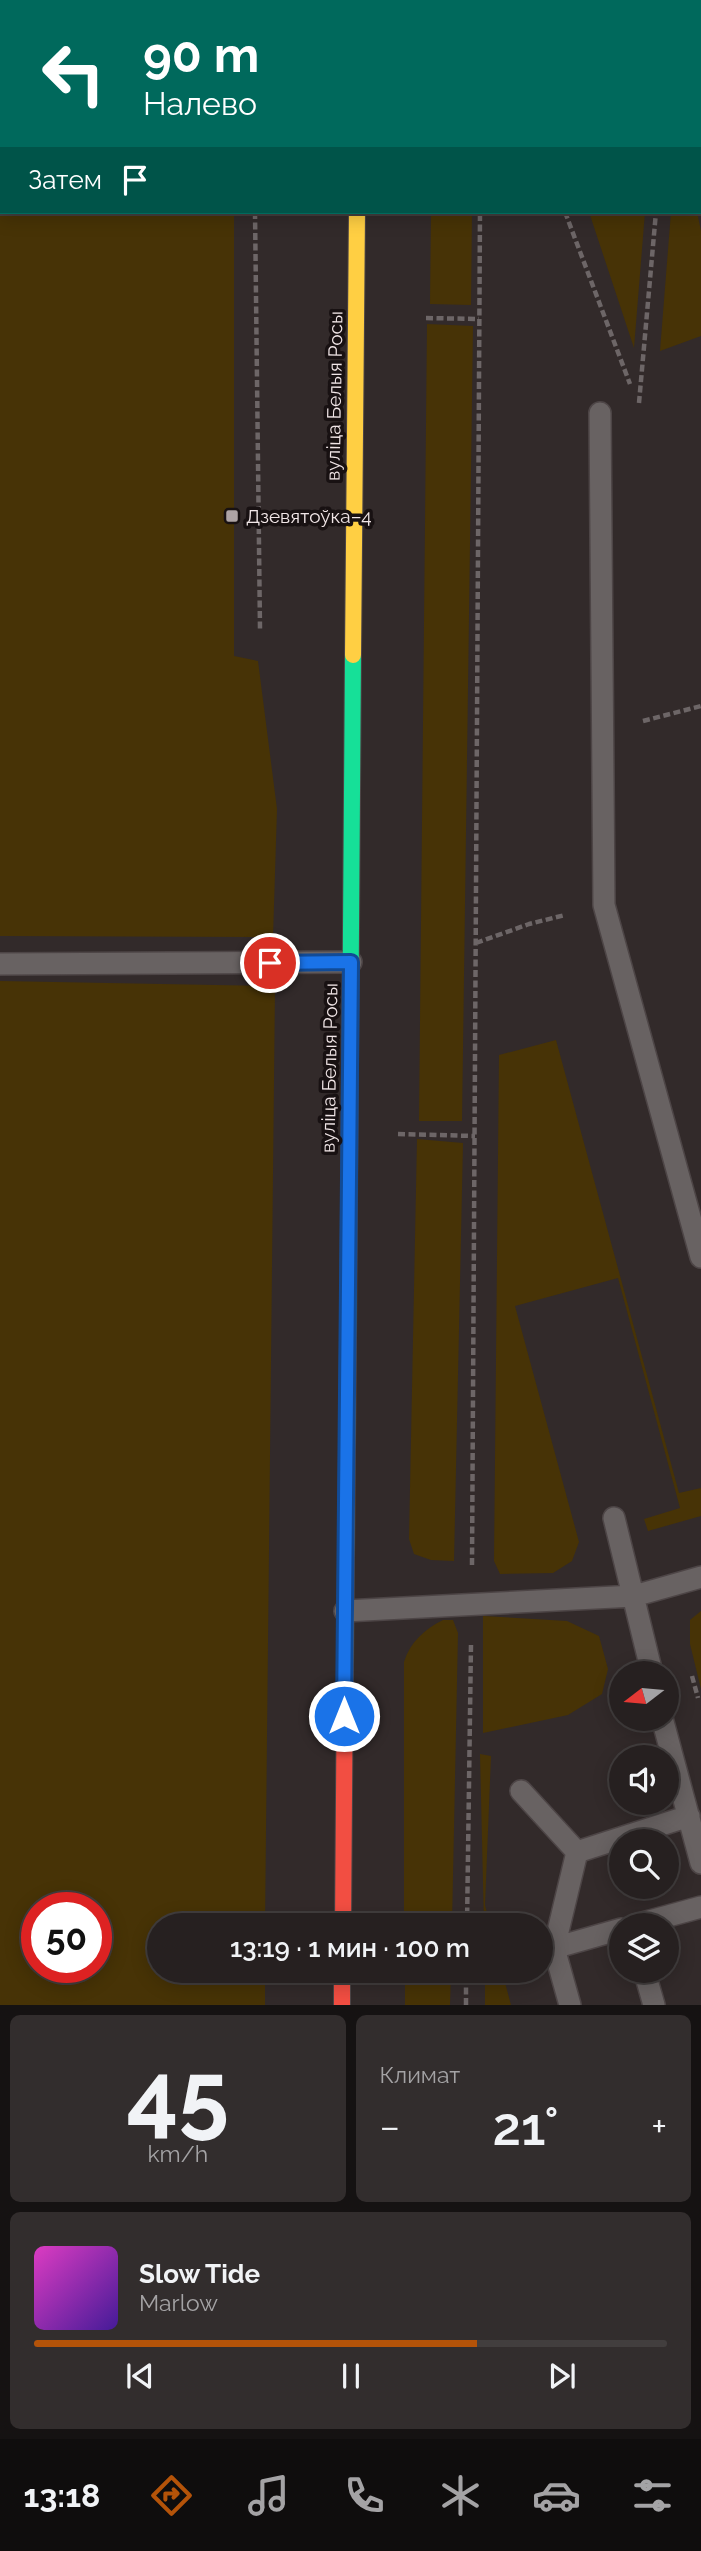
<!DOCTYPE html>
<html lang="ru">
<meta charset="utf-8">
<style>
body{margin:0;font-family:Raleway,sans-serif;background:#322d2d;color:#f1f3f6;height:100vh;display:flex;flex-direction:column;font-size:26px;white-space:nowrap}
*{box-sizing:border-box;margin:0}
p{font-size:23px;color:#a4a3a5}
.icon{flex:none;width:38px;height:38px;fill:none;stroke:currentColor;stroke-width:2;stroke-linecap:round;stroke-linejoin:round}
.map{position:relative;height:2005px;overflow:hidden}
.side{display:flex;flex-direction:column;gap:10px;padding:10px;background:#151212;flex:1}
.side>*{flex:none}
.guide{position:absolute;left:0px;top:0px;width:702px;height:214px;box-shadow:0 4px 18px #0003,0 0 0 2px #423e3e;background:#00695c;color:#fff;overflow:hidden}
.needle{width:46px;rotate:254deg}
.controls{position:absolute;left:609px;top:1661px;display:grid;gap:14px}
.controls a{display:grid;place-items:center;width:70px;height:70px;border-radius:50%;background:#262020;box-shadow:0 4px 18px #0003,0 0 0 2px #423e3e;font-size:35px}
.speed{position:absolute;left:21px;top:1892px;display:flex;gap:14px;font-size:35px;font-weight:700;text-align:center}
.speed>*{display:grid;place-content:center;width:91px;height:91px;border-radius:50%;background:#262020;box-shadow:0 4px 18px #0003,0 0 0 2px #423e3e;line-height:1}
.speed .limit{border:10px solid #d22;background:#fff;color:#111}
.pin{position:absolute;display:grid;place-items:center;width:60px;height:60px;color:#fff;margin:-30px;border:4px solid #fff;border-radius:50%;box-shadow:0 2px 7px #0007}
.me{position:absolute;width:77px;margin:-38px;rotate:0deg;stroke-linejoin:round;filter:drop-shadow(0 0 5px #0008)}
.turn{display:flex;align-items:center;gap:24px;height:147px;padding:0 28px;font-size:32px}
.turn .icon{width:91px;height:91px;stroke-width:2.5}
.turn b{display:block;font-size:49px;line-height:60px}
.then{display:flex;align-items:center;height:66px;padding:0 28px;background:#0003;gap:14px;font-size:26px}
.big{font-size:52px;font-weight:600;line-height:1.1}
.side .card{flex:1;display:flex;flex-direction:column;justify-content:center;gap:10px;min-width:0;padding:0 24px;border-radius:10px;background:#322d2d}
.side .dial{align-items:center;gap:0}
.dial b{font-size:91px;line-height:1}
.song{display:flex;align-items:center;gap:21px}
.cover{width:84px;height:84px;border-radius:10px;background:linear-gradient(135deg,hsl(310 70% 55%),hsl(260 70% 35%))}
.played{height:7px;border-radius:4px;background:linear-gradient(90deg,#b45309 70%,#423e3e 70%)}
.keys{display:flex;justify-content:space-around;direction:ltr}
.heat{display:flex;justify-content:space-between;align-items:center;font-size:38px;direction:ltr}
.side .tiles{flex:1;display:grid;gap:10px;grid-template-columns:1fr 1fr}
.card:last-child{grid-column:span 2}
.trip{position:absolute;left:147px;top:1913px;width:406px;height:70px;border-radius:35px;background:#262020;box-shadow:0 4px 18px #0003,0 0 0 2px #423e3e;font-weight:600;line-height:70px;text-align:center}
.tabs{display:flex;height:112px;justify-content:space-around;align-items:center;background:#0f0d0d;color:#a4a3a5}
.tabs .icon{width:49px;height:49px}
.tabs .selected{color:#b45309}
.tabs b{font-size:32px;color:#f1f3f6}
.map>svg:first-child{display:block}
.green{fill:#473306;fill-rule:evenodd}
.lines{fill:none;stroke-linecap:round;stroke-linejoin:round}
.lane-casing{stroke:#4d4546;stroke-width:24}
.fast-casing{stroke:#4d4546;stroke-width:18}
.slow-casing{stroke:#4d4546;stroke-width:18}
.jam-casing{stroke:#4d4546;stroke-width:18}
.path{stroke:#6d6667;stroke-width:4.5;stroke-dasharray:7 3.5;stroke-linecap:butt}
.lane{stroke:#686262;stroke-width:21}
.fast{stroke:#16e098;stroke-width:16}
.slow{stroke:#ffcf43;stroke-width:16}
.jam{stroke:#f24e42;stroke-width:16}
.route-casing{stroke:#114b97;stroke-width:18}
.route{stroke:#1a73e8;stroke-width:12}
.poi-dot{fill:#aea4a5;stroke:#181112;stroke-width:2.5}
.labels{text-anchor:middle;stroke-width:7;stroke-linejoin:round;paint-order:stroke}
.street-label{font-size:19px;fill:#f1e6e7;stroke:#181112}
.poi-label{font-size:19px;fill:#f1e6e7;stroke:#181112;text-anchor:start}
</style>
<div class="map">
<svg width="701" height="2005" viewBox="0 0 701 2005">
<rect width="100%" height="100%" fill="#322a2a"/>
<!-- green -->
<path class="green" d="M0,0L230,2H2V212H234V656L258,661L277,809L273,937L0,936Z
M431,212H472L471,305L430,304Z
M589,212H645L634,348Z
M671,212H697L701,231V336L660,351Z
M427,324L473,326L462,1121H419Z
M0,981L275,986L265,1925H159V1970L265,1971V2005H0ZM37,1908H96V1967H37Z
M556,1040L679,1493L701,1488V1516L648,1531L644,1519L680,1508L618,1278L515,1306L579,1542L572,1561L553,1573L500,1574L494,1561L499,1055Z
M417,1139L463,1143L454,1561L431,1560L414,1554L409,1539Z
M701,1611V1689L690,1644V1620Z
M483,1616L567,1621L599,1636L608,1669L602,1694L568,1715L483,1733Z
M443,1620H453L458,1633L452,1925H404V1662C410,1642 425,1629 443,1620Z
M480,1754L491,1756L485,1905L490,1925H484Z
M405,1971H451L450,2005H405Z
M485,1971H502L511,2005H485Z"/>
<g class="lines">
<defs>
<path id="lane" d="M600,413L604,905L701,1257
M0,964L351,962
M614,1518L652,1673
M345,1611L634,1596L701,1577
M662,1718L701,1863
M521,1791L577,1852
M635,1925L701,1907
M554,1948L577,1852L689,1816
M644,1970L654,2005
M570,2005L554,1948L621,1929"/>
<path id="fast" d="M359,0V2
M348,1340L353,655"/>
<path id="slow" d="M353,655L357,212
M345,1668L348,1340"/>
<path id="jam" d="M343,1925L345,1668
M342,1970V2005"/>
</defs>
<!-- lane casing -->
<use href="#lane" class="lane-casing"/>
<!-- fast casing -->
<use href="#fast" class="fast-casing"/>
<!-- slow casing -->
<use href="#slow" class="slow-casing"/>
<!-- jam casing -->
<use href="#jam" class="jam-casing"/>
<!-- path -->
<path class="path" d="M253,0V2
M485,0L486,2
M481,2V0
M674,2L675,0
M255,212L260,629
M565,212L630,384
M426,318L479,319
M639,403L656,212
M643,721L701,706
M476,943L529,924L565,915
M398,1134L475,1136
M472,1565L480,212
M692,1676L698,1698
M467,1925L471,1644
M466,2005V1970"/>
<!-- lane -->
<use href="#lane" class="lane"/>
<!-- fast -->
<use href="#fast" class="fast"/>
<!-- slow -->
<use href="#slow" class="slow"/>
<!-- jam -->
<use href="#jam" class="jam"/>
</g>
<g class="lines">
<defs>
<path id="route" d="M270,963L351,962L344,1716"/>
</defs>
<!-- route casing -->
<use href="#route" class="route-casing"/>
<!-- route -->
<use href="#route" class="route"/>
</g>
<!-- markers -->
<rect class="poi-dot" x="225" y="509" width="14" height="14" rx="3.5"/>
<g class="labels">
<!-- street labels -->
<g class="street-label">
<text transform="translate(334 396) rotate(-89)" y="7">вуліца Белыя Росы</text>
<text transform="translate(329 1068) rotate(-89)" y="7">вуліца Белыя Росы</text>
</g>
<!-- poi labels -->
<g class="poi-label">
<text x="246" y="523">Дзевятоўка–4</text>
</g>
</g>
</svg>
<div class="controls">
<a><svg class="needle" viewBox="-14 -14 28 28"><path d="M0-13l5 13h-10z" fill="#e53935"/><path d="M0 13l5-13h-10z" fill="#a4a3a5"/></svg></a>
<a><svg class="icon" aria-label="sound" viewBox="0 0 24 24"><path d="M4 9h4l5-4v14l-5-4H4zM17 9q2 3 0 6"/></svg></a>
<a><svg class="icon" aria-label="search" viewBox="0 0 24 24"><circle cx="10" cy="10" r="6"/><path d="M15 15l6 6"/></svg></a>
<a><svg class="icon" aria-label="layers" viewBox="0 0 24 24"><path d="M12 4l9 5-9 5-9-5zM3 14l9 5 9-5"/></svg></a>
</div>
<div class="speed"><div class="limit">50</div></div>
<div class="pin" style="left:270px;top:963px;background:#d93025"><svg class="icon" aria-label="arrive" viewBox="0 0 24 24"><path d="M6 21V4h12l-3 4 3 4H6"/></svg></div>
<svg class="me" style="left:344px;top:1716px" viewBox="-20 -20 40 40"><circle r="17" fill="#1a73e8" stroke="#fff" stroke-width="3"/><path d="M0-11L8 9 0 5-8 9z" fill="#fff"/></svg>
<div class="trip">13:19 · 1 мин · 100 m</div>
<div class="guide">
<div class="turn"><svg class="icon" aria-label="left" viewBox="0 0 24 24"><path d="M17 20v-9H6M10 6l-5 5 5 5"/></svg><div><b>90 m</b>Налево</div></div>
<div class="then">Затем<svg class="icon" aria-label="arrive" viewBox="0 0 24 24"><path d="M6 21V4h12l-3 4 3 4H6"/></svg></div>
</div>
</div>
<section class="side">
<div class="tiles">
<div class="card dial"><b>45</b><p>km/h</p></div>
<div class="card"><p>Климат</p>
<div class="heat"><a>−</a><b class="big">21°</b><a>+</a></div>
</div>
<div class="card">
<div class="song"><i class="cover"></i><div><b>Slow Tide</b><p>Marlow</p></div></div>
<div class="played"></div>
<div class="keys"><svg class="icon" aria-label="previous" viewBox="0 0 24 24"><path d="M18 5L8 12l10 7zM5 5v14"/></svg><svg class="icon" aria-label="pause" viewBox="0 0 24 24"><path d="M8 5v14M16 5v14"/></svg><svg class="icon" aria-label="next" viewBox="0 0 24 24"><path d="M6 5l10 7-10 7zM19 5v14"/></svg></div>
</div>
</div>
</section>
<nav class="tabs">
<b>13:18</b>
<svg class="icon selected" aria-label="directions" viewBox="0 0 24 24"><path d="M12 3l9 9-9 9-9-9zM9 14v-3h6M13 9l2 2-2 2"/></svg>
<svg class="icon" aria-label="music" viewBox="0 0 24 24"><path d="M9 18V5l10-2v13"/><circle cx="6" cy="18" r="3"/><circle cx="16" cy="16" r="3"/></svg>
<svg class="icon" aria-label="phone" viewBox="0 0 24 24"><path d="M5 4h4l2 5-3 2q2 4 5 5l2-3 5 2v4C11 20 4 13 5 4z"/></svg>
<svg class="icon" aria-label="climate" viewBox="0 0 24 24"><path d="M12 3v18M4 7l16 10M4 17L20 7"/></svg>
<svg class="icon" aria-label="car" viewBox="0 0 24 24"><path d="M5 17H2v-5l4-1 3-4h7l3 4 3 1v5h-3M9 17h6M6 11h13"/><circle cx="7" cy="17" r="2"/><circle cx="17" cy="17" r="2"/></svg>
<svg class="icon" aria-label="filters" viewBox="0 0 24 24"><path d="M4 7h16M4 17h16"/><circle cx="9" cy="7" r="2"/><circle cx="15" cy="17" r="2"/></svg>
</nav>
